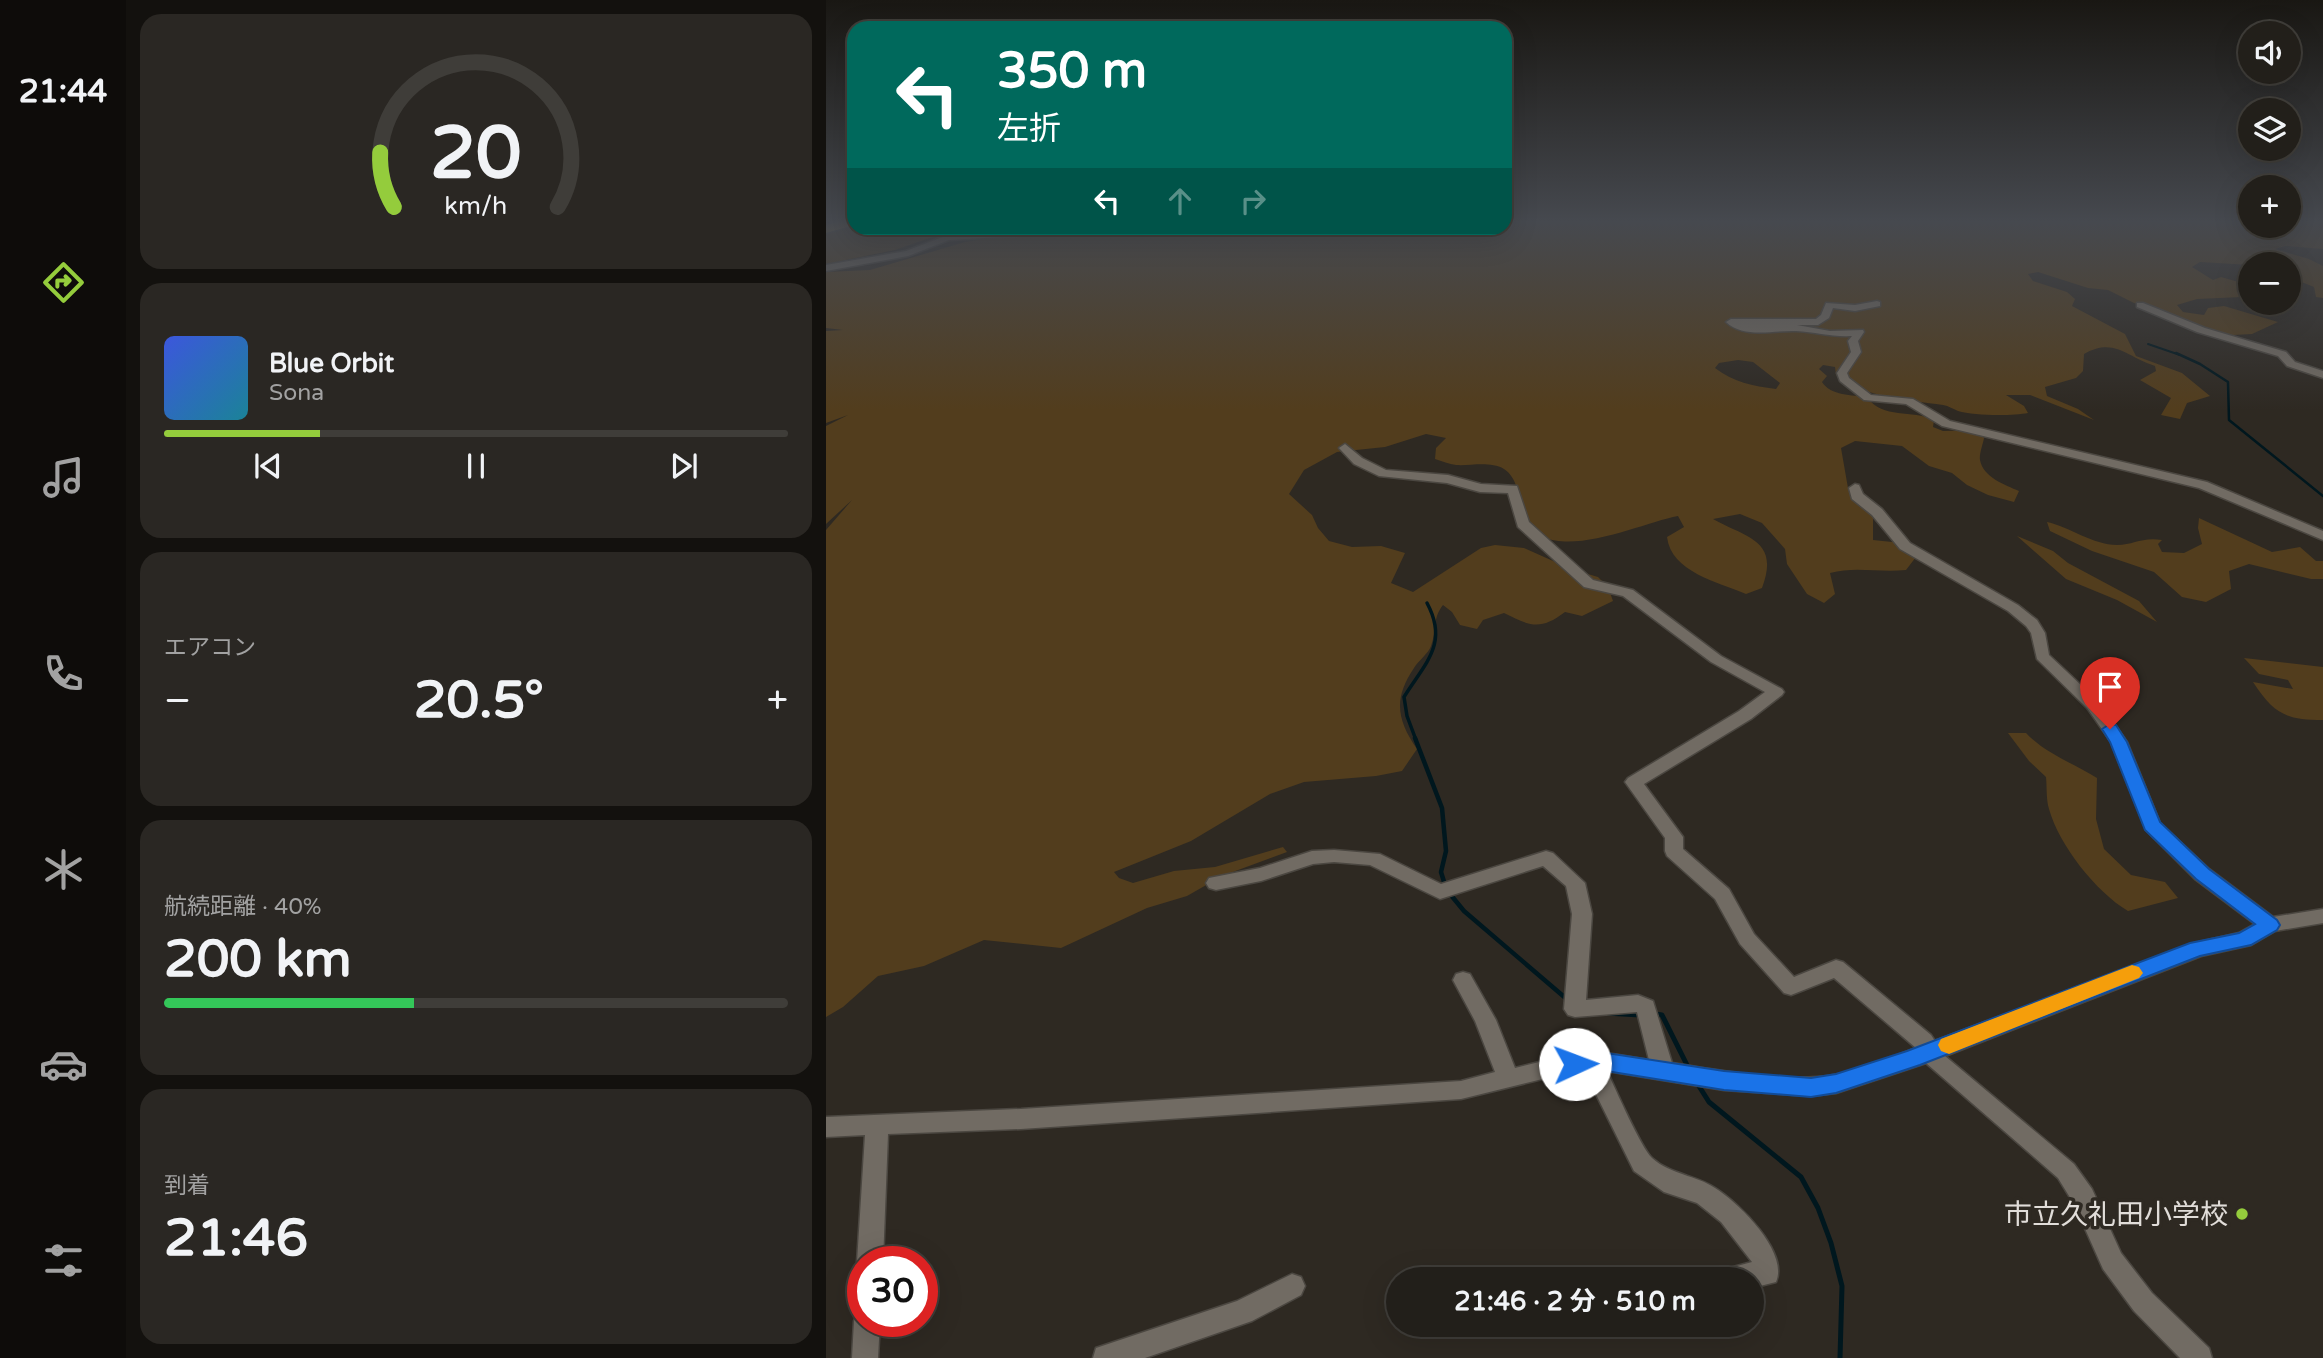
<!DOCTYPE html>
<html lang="ja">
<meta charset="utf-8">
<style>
body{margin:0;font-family:"Varela Round","Noto Sans JP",sans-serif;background:#2a2723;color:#f1f3f6;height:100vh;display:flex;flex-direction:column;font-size:26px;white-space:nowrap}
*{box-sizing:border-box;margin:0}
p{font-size:23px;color:#a2a2a2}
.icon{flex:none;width:38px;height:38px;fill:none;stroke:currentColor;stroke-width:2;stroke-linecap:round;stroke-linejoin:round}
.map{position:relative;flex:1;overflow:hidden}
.details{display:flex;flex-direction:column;gap:14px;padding:14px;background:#13110e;width:700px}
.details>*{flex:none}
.guide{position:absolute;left:21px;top:21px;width:665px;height:214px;border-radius:21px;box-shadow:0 7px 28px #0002,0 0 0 2px #3f3d39;background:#00695c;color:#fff;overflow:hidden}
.buttons{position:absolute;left:1412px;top:21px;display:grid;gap:14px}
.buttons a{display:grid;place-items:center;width:63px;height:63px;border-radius:50%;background:#221f1a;box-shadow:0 7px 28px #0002,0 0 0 2px #3f3d39;font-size:35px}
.speed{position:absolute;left:21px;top:1246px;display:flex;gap:14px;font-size:35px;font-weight:700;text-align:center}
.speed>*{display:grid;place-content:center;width:91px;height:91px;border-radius:50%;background:#221f1a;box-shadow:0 7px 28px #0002,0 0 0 2px #3f3d39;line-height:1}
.speed .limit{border:10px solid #d22;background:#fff;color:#111}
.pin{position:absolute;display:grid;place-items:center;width:60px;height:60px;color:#fff;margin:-72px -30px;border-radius:50% 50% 50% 0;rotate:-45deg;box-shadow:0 0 7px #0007}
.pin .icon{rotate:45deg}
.me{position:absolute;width:77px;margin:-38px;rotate:88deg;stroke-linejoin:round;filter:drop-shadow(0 0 5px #0008)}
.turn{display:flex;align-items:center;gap:24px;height:147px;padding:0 35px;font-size:32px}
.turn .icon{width:91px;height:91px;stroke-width:2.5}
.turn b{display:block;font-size:49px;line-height:60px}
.lanes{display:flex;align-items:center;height:66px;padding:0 35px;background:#0003;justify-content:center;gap:35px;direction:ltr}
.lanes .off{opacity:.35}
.big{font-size:52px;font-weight:700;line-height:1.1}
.details .card{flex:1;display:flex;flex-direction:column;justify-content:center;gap:10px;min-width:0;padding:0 24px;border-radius:21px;background:#2a2723}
.details .dial{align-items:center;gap:0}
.dial svg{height:182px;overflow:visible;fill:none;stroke:#3f3d39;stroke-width:7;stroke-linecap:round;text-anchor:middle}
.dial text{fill:#f1f3f6;stroke:none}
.song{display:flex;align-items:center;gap:21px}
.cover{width:84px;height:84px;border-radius:10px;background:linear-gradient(135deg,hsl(230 70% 55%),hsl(190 70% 35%))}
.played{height:7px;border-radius:4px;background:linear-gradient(90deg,#94cc3c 25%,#3f3d39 25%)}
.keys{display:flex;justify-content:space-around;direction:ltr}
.heat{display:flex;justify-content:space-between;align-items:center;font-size:38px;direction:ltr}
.charge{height:10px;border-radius:5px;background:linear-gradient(90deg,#34c759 40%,#3f3d39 0)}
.trip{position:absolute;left:560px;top:1267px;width:378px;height:70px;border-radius:35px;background:#221f1a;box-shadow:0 7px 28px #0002,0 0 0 2px #3f3d39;font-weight:700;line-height:70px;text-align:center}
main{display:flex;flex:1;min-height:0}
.tab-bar{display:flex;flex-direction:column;width:126px;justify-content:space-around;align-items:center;background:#0e0c0a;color:#a2a2a2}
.tab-bar .icon{width:49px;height:49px}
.tab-bar .active{color:#94cc3c}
.tab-bar b{font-size:32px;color:#f1f3f6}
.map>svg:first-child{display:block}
.green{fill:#523d1d;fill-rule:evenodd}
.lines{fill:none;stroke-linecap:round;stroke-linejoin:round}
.stream-far4{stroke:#00171e;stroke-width:2}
.stream-far3{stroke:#00171e;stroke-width:2.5}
.stream-far2{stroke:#00171e;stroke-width:3.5}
.stream-far1{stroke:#00171e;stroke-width:4.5}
.stream{stroke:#00171e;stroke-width:5}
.minor-casing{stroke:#4b4741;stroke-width:3}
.highway-casing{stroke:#4b4741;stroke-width:3}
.minor{fill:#716b63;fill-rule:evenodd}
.highway{fill:#9e883e;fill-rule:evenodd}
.route{fill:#1a73e8;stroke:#114b97;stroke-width:2}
.slow{fill:#f59e0b}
.poi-dot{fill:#94cc3c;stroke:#2e2922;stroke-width:2.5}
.labels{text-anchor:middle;stroke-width:7;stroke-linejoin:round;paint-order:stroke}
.near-poi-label{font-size:28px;fill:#e1ddd9;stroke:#2e2922;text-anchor:end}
</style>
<main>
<nav class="tab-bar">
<b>21:44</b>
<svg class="icon active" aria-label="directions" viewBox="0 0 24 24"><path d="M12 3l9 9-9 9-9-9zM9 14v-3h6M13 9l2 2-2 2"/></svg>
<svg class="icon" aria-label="music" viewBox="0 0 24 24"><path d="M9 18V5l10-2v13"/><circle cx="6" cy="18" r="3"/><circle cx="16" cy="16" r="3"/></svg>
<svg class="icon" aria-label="phone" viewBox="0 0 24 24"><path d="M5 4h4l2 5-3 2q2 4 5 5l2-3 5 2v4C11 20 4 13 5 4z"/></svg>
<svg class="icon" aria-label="climate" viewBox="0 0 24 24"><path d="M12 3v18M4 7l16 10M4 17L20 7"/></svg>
<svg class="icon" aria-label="car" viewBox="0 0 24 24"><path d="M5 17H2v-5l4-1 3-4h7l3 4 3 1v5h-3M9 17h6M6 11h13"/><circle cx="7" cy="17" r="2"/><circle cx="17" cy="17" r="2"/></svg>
<svg class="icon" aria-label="filters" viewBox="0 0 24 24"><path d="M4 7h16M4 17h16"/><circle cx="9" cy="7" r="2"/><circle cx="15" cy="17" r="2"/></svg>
</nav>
<section class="details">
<div class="card dial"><svg viewBox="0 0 100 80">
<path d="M14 69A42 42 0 1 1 86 69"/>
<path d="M14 69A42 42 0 0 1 8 45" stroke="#94cc3c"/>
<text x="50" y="56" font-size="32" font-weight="700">20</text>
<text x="50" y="72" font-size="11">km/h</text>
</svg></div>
<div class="card">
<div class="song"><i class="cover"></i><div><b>Blue Orbit</b><p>Sona</p></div></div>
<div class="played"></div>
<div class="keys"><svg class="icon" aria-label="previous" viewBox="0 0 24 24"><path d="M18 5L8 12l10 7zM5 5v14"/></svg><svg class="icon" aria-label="pause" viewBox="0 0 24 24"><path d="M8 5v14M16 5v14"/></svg><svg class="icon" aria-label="next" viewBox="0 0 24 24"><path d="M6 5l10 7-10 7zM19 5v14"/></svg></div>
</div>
<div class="card"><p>エアコン</p>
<div class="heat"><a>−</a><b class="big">20.5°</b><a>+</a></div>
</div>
<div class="card"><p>航続距離 · 40%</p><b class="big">200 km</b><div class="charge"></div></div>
<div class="card"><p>到着</p><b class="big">21:46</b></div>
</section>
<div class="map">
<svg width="1497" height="1358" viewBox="0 0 1497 1358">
<rect width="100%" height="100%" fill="#2e2922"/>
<!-- green -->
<path class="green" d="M679,220H1424V226H1463V220H1497V249L1459,246L1449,249L1483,259L1497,266V298L1490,297L1488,287L1463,277V264L1424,265L1374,262L1366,267L1387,280L1395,277L1416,283V297L1371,299L1351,305L1357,312L1378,315L1382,308L1398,306L1452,322L1426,334L1407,335L1385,332L1340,311L1308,303L1282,290L1262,288L1212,272L1202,274L1207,281L1241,292L1249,299L1246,306L1299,334L1310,356L1356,373L1384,396L1361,403L1354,419L1335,415L1345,398L1314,380L1330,371L1329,366C1300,357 1289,337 1258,354L1257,371L1250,378L1219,387L1221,396L1252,409L1268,420L1204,395H1180L1198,406L1202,413C1187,416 1148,416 1132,411C1127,409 1123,406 1117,405C1081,400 1040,398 1010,375L1009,367L997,365L993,369L1001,376L996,382C1005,396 1026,395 1041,397C1057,420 1086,409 1108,420L1107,427L1117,431L1154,430L1158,438C1157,444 1153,454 1154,460C1157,477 1179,485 1193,491L1188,502L1162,495L1141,485L1126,473L1103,466L1076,446L1029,441L1015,448L1022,488L1047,513V540L1076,543L1090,557L1080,570C1053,573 1030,566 1004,573L1009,594L998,603L981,594L961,564L959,549L936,523L914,514L887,519C921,538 954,540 936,588L920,594C892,582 845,572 841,537L858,527L852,516C814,523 726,566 701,522C692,506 695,480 678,469C664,461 645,466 630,465C623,464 616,461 609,459L610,448L620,438L600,434L559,447L511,452L478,470L463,494L486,515L492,528L503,541L526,547L555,546L579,553L565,583L587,592L655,548L669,545L698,548L745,569L772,577L782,587L787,601L756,616L739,612C714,631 704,626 678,613L657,620L651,629L634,625L626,612L617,605C606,619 611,630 605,646C602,654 593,660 588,668C567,699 571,720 591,749L576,771L550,776L478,782L444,794L365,841L288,872L293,878L307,883L348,871L389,867L457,847L461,852L396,876L361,896L321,908L235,948L158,940L98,966L52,976L17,1007L0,1017V530L26,500L0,524V426L22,415L0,423V331L17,330L0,328V272L44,270L139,242L188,234L192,231L121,232L69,250L0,264V232L28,227L221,228L218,231L228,228H679ZM912,360L927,362L954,383L950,389C927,386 907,382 889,368L893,363Z
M1373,518L1446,552L1474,547L1490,561H1497V579H1485L1423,564L1403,571L1405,589L1380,602L1356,597L1328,572L1266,551L1224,531L1221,522C1244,527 1267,545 1291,545C1308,545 1315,537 1336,540L1332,544L1336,552L1358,553L1376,544L1372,528Z
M1191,536L1227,551L1242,563L1313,601L1331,622L1291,600L1240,579Z
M1418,658L1497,667V720C1460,720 1448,714 1427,682L1467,689L1462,680L1433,674Z
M1182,733H1200C1220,754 1247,763 1271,778L1270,819L1278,849L1305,875L1339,882L1352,898L1302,911C1270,892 1233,845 1223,809C1220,799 1221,787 1220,777L1203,761Z"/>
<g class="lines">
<!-- stream-far4 -->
<path class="stream-far4" d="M1322,344L1354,355"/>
<!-- stream-far3 -->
<path class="stream-far3" d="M1350,353L1374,364L1402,382L1403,420L1497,496"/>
<!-- stream-far2 -->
<path class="stream-far2" d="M590,740L581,716L578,697C599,663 623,644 601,603"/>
<!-- stream-far1 -->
<path class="stream-far1" d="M589,738L616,808L620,851L615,872L619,885
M624,894L638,911L743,1001"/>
<!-- stream -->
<path class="stream" d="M780,1013L814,1015
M829,1014L836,1015L862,1067
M871,1083L883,1102L975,1177L992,1208L1005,1243L1016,1286L1014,1358"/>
<defs>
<path id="minor" d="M197,228H207L192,236L123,240L82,256L0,271V265L80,251L122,235L190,231Z
M1051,301L1054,302V306L1029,311L1007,308L1003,318L992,325H922H971L1004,331L1037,330L1038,332L1032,341L1035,352L1021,373L1023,378L1045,395L1087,399L1124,421L1381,482L1497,531V540L1373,488L1116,426L1080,404L1038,400L1014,381L1011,373L1025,352L1022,341L1026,336C1005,337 990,332 970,331C948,330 918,339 900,322L905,319H990L995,315L1000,303L1029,305Z
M1311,303H1317L1379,328L1460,352L1469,362L1497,371V378L1461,366L1452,356L1371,332L1311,307Z
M519,444L536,458L560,470L622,475L655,484L691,486L703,522L767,580L807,590L895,656L956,689L958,692L956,695L925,719L818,784L857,837V849L903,889L928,934L968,977L1010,960L1017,962L1105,1035L1109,1041L1365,944L1413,933L1429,924L1369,879L1320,830L1285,742L1261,708L1211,659L1205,633L1200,626L1182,611L1074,549L1046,515L1026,499L1023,488L1029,484L1033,485L1037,494L1056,509L1084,543L1192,605L1211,620L1219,633L1223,655L1273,702L1301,742L1334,823L1383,869L1447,917L1497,909V923L1449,931L1425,945L1375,956L1119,1056L1248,1164L1266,1189L1295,1253L1326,1293L1383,1348L1386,1358H1354L1308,1311L1277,1269L1248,1204L1232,1178L1100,1063L1010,1093L985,1096L898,1090L781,1071C789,1088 815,1148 826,1158C845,1175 870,1175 889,1188C913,1203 963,1252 950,1282L926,1288V1279H892L896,1270L926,1262L895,1222L871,1203L838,1192L808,1171L759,1072L733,1075L635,1099L195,1129L62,1134L57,1262H37L35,1270L31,1262L39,1135L0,1137V1117L195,1109L635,1081L669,1072L649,1021L627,980L630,974L637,972L644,974L670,1020L689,1068L733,1057L774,1052L823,1060L811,1012L749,1017L742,1015L738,1009L746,914L740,886L717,866L614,899L544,865L508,862L487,864L435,881L390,890L383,888L380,883L383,878L434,868L486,851L508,850L554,854L615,884L720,851L727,853L759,883L766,914L760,1000L812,995L827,1001L846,1063C894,1071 960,1083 1008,1075C1035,1070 1064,1058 1090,1048L1008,978L965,995L958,993L914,944L889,899L841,856L839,851V838L799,782L802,778L913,711L939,692L885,662L797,596L758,587L692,527L682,493L654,492L621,483L553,476L528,464L513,448Z
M466,1274L475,1277L479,1286L475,1295L426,1321L319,1358H267L270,1348L411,1301Z
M37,1310V1321H54L52,1358H26L28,1321L32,1312Z"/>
<path id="highway" d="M18,220H28V225L0,233V225Z"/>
</defs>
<!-- minor casing -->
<use href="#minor" class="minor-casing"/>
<!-- highway casing -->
<use href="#highway" class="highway-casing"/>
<!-- minor -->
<use href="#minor" class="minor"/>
<!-- highway -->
<use href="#highway" class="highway"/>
</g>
<!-- sky -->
<linearGradient id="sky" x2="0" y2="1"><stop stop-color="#191713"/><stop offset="0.54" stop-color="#46494f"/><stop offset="1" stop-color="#46494f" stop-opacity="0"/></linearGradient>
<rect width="1497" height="410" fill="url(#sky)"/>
<!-- route -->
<path class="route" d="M1284,724L1290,725L1301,742L1334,822L1383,869L1451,920L1454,925L1451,930L1425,945L1374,956L1094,1065L1010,1093L985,1097L898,1090L774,1070L749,1073L741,1071L738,1064L741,1058L774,1052L898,1071L985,1078L1010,1074L1081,1051L1364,943L1413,933L1429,924L1370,879L1319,830L1284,742L1276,729Z"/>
<!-- slow -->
<path class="slow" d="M1306,965L1313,967L1317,973L1313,978L1123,1054L1115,1051L1112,1045L1115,1039Z"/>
<!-- markers -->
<circle class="poi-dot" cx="1416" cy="1214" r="7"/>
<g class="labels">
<!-- near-poi labels -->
<g class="near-poi-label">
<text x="1402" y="1224">市立久礼田小学校</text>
</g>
</g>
</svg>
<div class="buttons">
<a><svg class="icon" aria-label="sound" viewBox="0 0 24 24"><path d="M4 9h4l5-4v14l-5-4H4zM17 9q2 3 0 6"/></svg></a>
<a><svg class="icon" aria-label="layers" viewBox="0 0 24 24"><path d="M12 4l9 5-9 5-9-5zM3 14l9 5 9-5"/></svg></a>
<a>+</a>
<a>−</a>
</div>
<div class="speed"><div class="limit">30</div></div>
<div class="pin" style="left:1284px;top:729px;background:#d93025"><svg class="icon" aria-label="arrive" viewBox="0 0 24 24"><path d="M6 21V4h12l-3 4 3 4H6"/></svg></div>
<svg class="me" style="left:749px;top:1064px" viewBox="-20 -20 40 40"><circle r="19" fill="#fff"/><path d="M0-13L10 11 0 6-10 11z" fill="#1a73e8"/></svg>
<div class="trip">21:46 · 2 分 · 510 m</div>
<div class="guide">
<div class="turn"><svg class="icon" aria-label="left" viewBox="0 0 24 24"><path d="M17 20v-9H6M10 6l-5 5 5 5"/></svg><div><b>350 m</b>左折</div></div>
<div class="lanes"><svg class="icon" aria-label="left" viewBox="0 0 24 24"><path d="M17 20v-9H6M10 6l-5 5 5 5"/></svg><svg class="icon off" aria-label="ahead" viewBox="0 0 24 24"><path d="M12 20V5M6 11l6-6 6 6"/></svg><svg class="icon off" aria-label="right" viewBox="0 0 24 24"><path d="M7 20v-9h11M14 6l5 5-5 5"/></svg></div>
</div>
</div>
</main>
